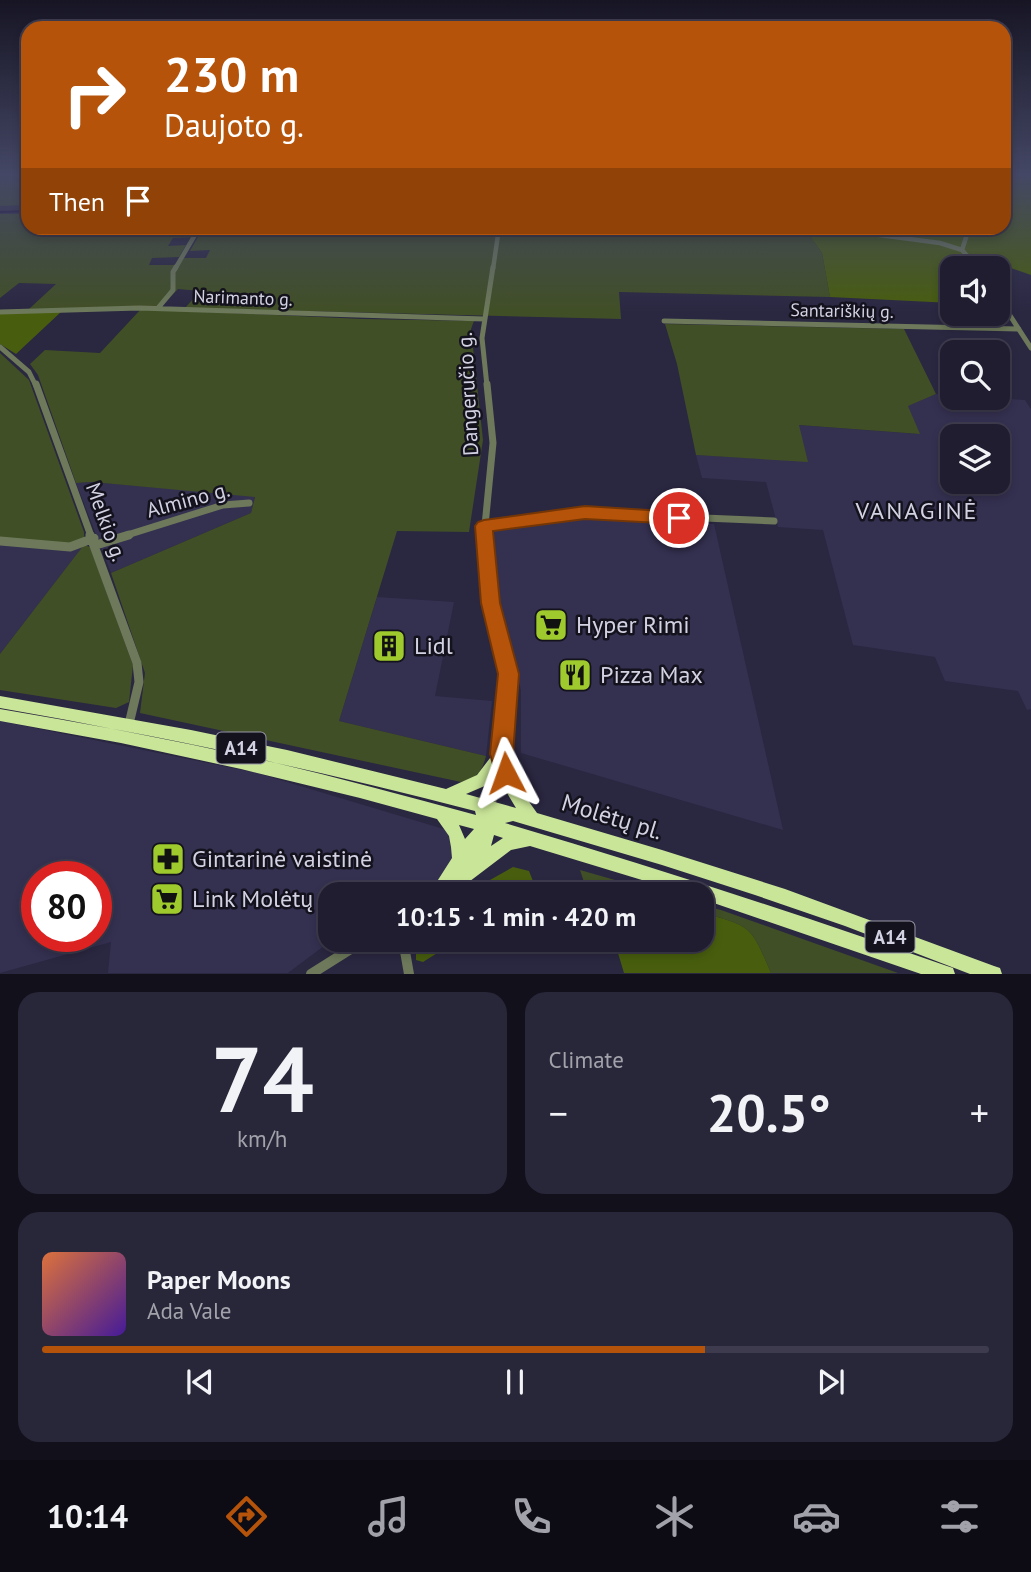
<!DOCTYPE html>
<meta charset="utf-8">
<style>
body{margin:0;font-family:"PT Sans",sans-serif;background:#282639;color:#f1f3f6;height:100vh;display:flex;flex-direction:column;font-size:26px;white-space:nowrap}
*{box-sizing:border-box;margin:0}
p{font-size:23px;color:#a2a2ab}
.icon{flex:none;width:38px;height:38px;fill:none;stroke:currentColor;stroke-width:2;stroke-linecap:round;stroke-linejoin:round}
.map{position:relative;height:974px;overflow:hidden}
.side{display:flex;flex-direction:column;gap:18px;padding:18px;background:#12101b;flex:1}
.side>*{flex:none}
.banner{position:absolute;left:21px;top:21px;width:990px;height:214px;border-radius:21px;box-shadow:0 4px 10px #0003,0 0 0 2px #3d3b4d;background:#b45309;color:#fff;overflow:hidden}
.controls{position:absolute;left:940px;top:256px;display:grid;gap:14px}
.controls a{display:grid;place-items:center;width:70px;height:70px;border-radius:14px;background:#201d31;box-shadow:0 4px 10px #0003,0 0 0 2px #3d3b4d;font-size:35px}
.speed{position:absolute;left:21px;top:861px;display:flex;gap:14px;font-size:35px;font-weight:700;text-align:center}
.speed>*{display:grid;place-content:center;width:91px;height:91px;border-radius:50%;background:#201d31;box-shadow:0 4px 10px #0003,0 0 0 2px #3d3b4d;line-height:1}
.speed .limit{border:10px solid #d22;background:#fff;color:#111}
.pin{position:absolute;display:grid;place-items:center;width:60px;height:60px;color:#fff;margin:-30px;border:4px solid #fff;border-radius:50%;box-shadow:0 2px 7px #0007}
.me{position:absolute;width:77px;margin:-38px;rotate:356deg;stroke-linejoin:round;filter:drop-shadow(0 0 5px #0008)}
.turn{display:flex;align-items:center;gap:24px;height:147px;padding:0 28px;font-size:32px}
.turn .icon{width:91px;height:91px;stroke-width:2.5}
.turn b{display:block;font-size:49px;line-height:60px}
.then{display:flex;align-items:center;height:66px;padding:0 28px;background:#0003;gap:14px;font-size:26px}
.big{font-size:52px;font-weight:800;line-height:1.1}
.side .card{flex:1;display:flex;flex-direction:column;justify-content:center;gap:10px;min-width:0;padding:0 24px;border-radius:21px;background:#282639}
.side .dial{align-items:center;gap:0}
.dial b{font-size:91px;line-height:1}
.song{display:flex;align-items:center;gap:21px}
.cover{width:84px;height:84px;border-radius:10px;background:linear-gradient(135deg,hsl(20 70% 55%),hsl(260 70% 35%))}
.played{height:7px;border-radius:4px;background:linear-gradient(90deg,#b45309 70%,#3d3b4d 70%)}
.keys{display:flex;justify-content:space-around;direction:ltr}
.heat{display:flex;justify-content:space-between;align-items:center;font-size:38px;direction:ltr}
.side .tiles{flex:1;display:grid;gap:18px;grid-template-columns:1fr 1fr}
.card:last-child{grid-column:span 2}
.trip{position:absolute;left:318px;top:882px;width:396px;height:70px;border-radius:21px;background:#201d31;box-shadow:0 4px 10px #0003,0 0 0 2px #3d3b4d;font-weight:800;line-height:70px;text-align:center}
.menu{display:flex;height:112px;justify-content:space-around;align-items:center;background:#0d0c14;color:#a2a2ab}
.menu .icon{width:49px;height:49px}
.menu .active{color:#b45309}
.menu b{font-size:32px;color:#f1f3f6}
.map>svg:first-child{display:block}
.built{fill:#343050;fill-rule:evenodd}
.green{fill:#414f26;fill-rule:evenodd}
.forest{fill:#485e0e}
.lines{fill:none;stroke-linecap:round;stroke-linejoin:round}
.stream{stroke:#130039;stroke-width:2}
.minor-far4{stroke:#6d795a;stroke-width:4.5}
.minor-far3{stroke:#6d795a;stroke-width:5}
.minor-far2{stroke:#6d795a;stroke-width:7}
.minor-far1{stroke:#6d795a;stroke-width:9}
.minor{stroke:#6d795a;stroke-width:10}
.highway{fill:#c9e598;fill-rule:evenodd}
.route{fill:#b45309;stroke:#753606;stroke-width:2}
.labels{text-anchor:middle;stroke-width:5;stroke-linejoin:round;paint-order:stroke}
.far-street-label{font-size:18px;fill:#d3d2e3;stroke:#13121d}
.shield{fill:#13121d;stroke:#9998a8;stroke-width:2}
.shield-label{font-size:19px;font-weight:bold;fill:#d3d2e3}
.street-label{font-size:21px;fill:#d3d2e3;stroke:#13121d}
.quarter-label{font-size:24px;letter-spacing:2px;fill:#d3d2e3;stroke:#13121d}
.near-poi-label{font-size:24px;fill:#d3d2e3;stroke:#13121d;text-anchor:start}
.near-street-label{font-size:24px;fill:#d3d2e3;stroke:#13121d}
</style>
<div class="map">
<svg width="1031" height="974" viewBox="0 0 1031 974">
<rect width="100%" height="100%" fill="#2a2741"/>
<!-- built -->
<path class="built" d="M936,394L1025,400L1031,409V709L1027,710L1018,691L945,681L935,657L853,645L823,530L778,527L766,482L702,478L696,455L807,461L798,425L919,434L907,406ZM952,436H998V481H952Z
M92,482L255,496L251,513L111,573L76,483Z
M579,517L714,524L783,830L521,753V691L498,591L494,530Z
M0,538L84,545L0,654Z
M377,597L454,602L435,696L492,701L486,756L339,721Z
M0,721L257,773L447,830L456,853L444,877L421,894H331L332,940L288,973H108L111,942L0,973ZM37,877H96V936H37Z"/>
<!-- green -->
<path class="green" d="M0,176H28V205L0,206Z
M0,214H28V228H804L822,253L830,297L619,292L621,319L185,308L200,291L178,289L161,307L29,309L56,284L19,283L0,298ZM198,237L190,251L210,250L206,258H184L179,265H149L152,258L179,257L186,245L168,246L173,238Z
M141,309L363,319L474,321L471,329L483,440L469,532L397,531L339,721L486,756C482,772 477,778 461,782L140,713L145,673L111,573L251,513L255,497L92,482L76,483L38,375L30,364L45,350L100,353Z
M665,324L904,329L936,394L908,406L920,434L799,425L808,462L696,455L677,364Z
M0,353L29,380L84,532V545L90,547L133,665L129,702L116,708L0,690V654L83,546L0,538Z
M580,870L664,894H632L612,889L604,891V894H588Z
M702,905L721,910L898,973H771C751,926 752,926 702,913Z"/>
<!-- forest -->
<path class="forest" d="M1005,176H1031V275L971,254L968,255L976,268H952V303L830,297L822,253L804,228H1004Z
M62,311L16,354L0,344V314Z
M513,867L529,871L538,894H465Z
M702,913C752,926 751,926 771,973H624L614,940H702Z
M416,940H458L423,962L416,960Z"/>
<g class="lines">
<!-- stream -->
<path class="stream" d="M0,212L28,211"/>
<!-- minor-far4 -->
<path class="minor-far4" d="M827,228L940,243L962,250L978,268
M962,250L969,228
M175,269L199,228
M493,269L499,228"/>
<!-- minor-far3 -->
<path class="minor-far3" d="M998,297L1031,348
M158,308L173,290V272L176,267
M0,312L139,308L484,319
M664,321L1019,329
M0,347L29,372L36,386
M487,386L482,338L493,267"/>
<!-- minor-far2 -->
<path class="minor-far2" d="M36,384L91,536
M484,526L585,513L774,521
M124,536L223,505L249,503
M484,536L493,443L487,384"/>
<!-- minor-far1 -->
<path class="minor-far1" d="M90,535L137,663L139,682L129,724
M484,535L491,603L506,658L509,686L505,728
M0,541L70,547L94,538
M96,545L129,535"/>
<!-- minor -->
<path class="minor" d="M490,807L502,754L505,727
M403,940L409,974
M311,974L365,940"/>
<!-- highway -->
<path class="highway" d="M0,696L191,730L287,750L446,789L477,775L497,749L502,747L507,749L520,789L537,813L662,850L785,889L994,966L1000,968L1002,974H970L845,926L755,895L662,865L513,821L505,823C654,867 801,915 947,966L953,968L955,974H921L702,899V894H688L530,846L511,850L453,894H429L452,858L451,847L449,836L437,819L360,798L241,769L121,743L0,721V709C81,723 162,737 242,755C321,773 398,794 476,815L475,811C317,770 160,736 0,708ZM500,768L507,793L516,808L466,794L487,785ZM459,825L474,829L465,839ZM494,835L503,838L491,846Z"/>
</g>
<!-- sky -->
<linearGradient id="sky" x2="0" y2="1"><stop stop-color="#171524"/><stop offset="0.56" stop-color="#444765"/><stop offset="1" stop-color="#444765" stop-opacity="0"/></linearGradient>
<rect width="1031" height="312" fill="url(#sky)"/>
<!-- route -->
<path class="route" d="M585,506L679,512L687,518L679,524L585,519L493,531L500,603L519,674L513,754L517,773L514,781L506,785L498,781L490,754L498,674L481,603L475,526L478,522L484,520Z"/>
<!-- icons -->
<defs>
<symbol id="supermarket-square" viewBox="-11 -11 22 22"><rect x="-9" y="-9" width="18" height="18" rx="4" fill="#9fca2d" stroke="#13121d"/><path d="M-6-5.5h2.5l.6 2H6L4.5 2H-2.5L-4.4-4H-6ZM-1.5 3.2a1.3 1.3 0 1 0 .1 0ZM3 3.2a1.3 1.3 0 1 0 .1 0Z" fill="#111"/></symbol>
<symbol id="building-square" viewBox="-11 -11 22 22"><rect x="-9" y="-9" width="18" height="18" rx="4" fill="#9fca2d" stroke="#13121d"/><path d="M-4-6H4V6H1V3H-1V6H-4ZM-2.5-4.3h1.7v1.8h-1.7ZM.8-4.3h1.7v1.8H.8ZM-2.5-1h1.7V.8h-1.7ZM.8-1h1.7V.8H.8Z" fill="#111"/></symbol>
<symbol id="restaurant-square" viewBox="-11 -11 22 22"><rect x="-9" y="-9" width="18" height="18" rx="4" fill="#9fca2d" stroke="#13121d"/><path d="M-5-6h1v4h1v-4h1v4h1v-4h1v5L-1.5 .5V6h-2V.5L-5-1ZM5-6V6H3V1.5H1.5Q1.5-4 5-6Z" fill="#111"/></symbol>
<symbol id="pharmacy-square" viewBox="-11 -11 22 22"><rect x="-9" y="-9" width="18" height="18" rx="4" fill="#9fca2d" stroke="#13121d"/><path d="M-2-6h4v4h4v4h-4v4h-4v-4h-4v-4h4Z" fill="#111"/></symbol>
</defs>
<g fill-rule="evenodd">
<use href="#supermarket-square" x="532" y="606" width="38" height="38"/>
<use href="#building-square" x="370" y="627" width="38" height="38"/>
<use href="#restaurant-square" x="556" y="656" width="38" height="38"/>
<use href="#pharmacy-square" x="149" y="840" width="38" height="38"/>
<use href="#supermarket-square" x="148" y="880" width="38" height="38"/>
</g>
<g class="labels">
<!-- far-street labels -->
<g class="far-street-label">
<text transform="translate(243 298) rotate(2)" y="6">Narimanto g.</text>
<text transform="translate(842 311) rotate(1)" y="6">Santariškių g.</text>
</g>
<!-- shield labels -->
<g class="shield">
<rect x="216.5" y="732.5" width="49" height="31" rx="5"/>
<rect x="865.5" y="921.5" width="49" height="31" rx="5"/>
</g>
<g class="shield-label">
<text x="241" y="755">A14</text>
<text x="890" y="944">A14</text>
</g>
<!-- street labels -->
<g class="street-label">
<text transform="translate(468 394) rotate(-93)" y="7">Dangeručio g.</text>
<text transform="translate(188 500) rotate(-15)" y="7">Almino g.</text>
<text transform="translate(106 522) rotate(70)" y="7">Melkio g.</text>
</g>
<!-- quarter labels -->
<g class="quarter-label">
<text x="917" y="519">VANAGINĖ</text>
</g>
<!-- near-poi labels -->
<g class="near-poi-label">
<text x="576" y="633">Hyper Rimi</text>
<text x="414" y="654">Lidl</text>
<text x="600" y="683">Pizza Max</text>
<text x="192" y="867">Gintarinė vaistinė</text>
<text x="192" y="907">Link Molėtų</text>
</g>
<!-- near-street labels -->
<g class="near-street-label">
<text transform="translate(612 817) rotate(17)" y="8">Molėtų pl.</text>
</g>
</g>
</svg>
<div class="controls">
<a><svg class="icon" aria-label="sound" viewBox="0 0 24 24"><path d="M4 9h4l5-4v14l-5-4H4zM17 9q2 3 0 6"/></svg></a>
<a><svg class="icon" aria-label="search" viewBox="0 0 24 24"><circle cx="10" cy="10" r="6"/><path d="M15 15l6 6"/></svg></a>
<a><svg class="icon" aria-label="layers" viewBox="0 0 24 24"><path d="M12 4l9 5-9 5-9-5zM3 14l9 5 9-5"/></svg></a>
</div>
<div class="speed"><div class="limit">80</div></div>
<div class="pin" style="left:679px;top:518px;background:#d93025"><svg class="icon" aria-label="arrive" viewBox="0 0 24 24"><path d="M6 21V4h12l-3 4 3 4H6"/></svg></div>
<svg class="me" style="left:506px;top:773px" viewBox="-20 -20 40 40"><path d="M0-17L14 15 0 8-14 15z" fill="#b45309" stroke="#fff" stroke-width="4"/></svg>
<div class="trip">10:15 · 1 min · 420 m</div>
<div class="banner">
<div class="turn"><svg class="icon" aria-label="right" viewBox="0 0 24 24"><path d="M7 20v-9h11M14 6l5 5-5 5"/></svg><div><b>230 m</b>Daujoto g.</div></div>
<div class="then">Then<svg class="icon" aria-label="arrive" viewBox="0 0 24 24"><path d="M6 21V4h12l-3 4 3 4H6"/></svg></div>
</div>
</div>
<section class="side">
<div class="tiles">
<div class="card dial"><b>74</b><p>km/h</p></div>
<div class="card"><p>Climate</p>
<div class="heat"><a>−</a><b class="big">20.5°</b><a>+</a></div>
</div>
<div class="card">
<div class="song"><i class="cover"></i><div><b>Paper Moons</b><p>Ada Vale</p></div></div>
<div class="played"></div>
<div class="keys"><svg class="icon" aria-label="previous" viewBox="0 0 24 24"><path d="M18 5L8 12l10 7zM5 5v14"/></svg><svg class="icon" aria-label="pause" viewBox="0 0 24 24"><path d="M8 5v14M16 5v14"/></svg><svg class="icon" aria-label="next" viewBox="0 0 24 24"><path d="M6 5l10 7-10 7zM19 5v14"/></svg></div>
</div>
</div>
</section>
<nav class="menu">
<b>10:14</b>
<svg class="icon active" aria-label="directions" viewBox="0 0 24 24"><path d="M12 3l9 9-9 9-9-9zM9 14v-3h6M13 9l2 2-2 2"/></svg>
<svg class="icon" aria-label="music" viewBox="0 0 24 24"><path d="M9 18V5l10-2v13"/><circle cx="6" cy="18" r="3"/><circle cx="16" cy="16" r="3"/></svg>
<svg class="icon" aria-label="phone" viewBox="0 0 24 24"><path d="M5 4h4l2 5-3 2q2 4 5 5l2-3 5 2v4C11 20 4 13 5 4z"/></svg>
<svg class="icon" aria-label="climate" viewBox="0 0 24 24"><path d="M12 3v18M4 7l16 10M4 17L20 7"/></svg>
<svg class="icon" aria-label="car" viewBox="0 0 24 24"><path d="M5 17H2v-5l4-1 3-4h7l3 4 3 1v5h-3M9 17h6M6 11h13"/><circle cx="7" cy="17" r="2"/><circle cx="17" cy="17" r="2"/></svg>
<svg class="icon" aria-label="filters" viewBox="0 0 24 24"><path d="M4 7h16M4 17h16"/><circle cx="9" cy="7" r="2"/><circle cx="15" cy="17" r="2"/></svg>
</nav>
